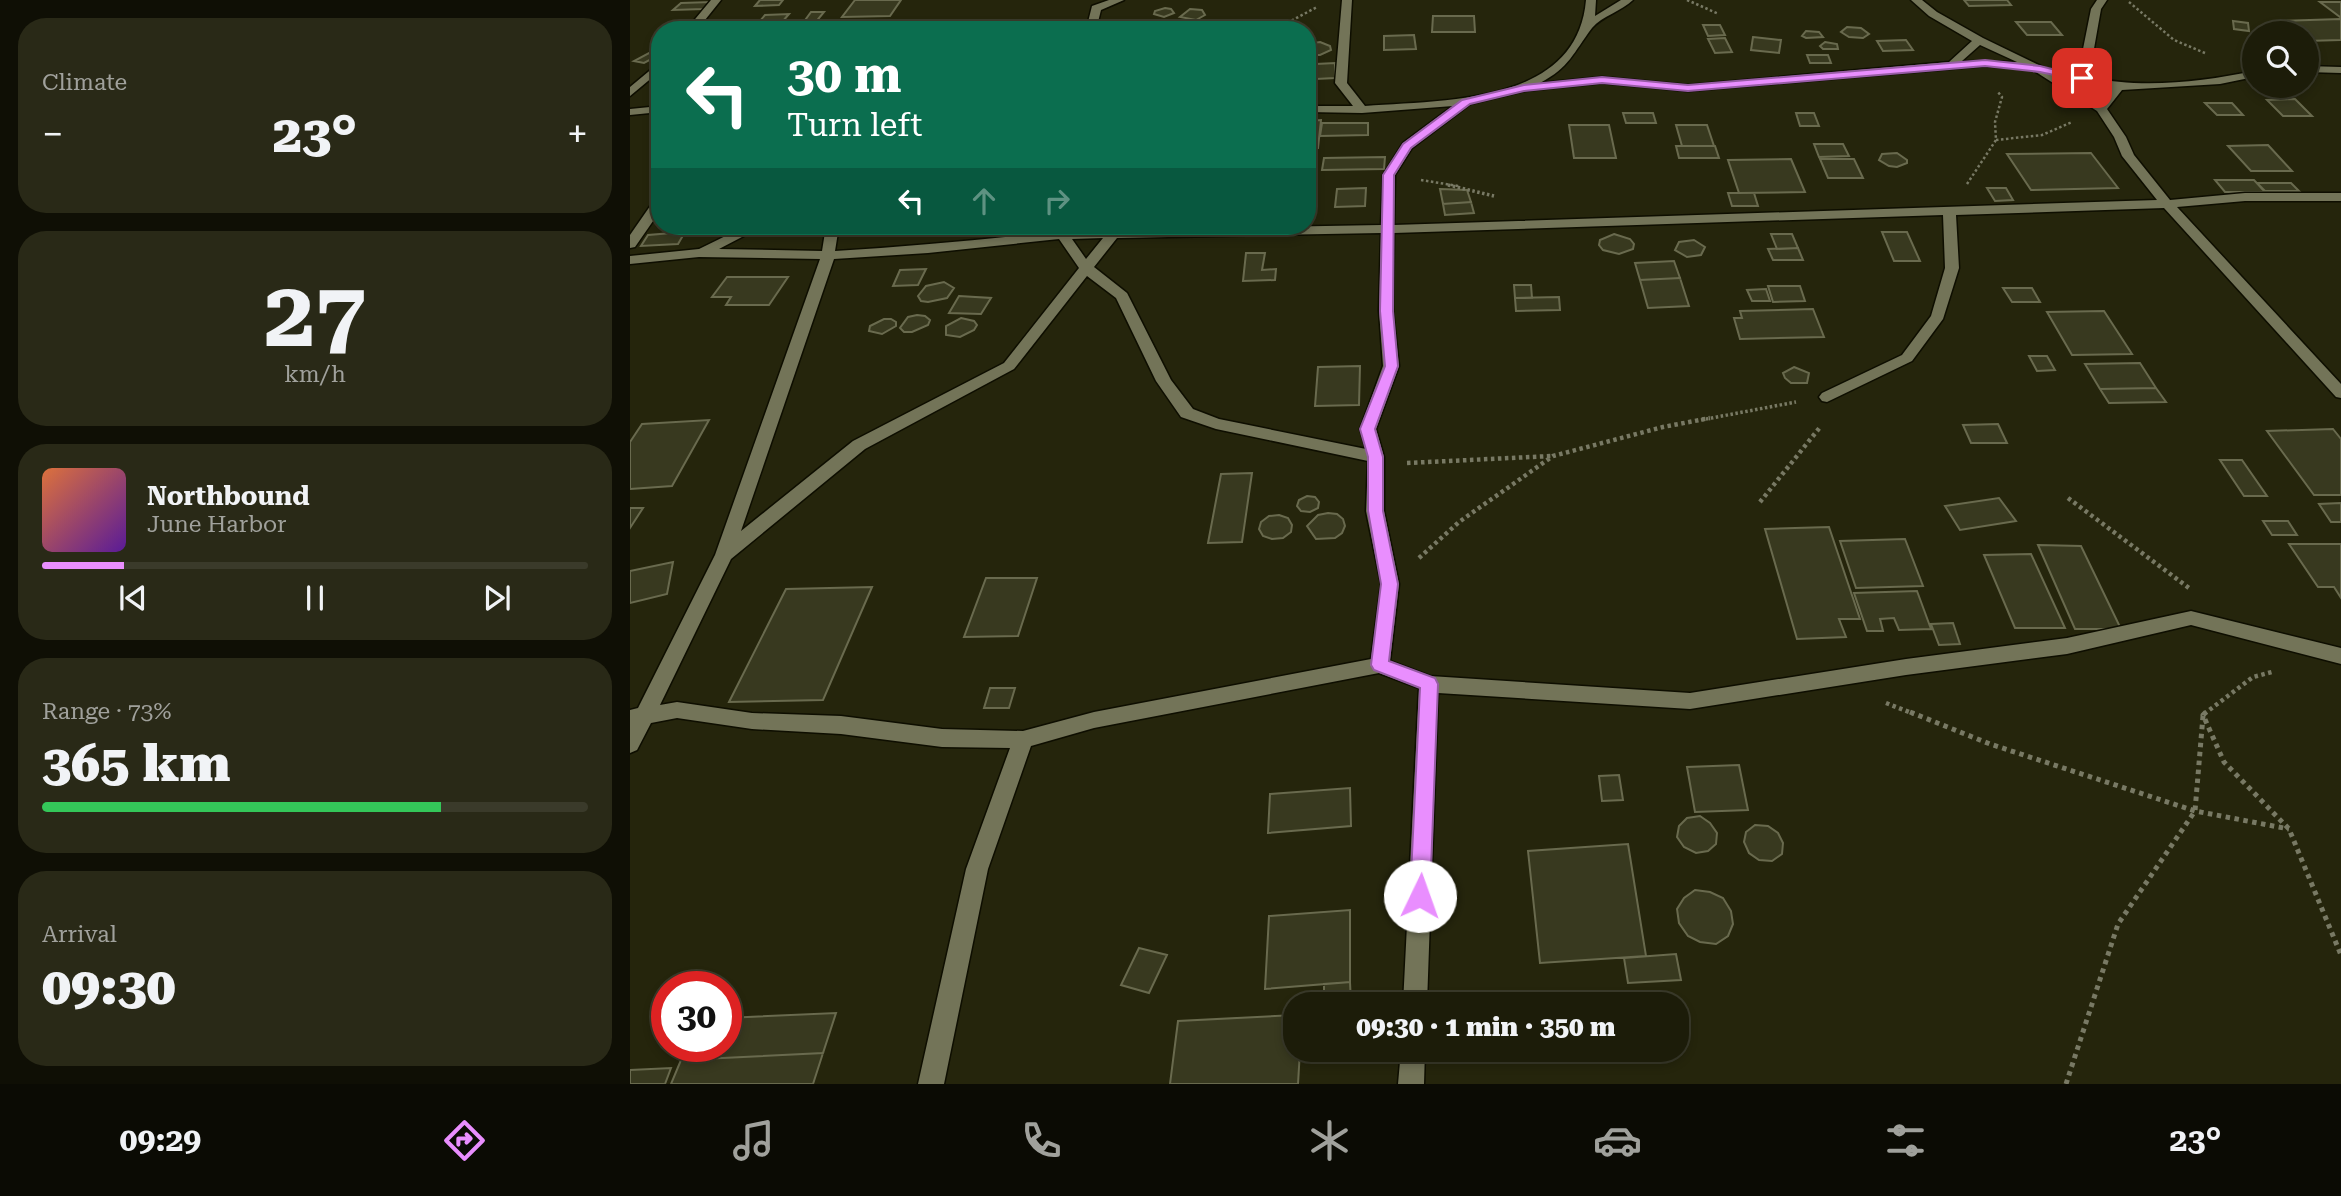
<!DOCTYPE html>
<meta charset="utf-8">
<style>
body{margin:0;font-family:"Roboto Serif",serif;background:#292917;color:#f1f3f6;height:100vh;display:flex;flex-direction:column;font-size:26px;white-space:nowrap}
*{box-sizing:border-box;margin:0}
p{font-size:23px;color:#a0a19c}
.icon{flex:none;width:38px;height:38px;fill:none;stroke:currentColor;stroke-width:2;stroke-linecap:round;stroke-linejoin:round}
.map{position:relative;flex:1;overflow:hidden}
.details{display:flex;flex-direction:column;gap:18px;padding:18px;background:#0f0f05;width:630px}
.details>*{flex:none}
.top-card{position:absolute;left:21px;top:21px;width:665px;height:214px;border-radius:28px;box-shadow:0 4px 10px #0003,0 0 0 2px #3a3a2a;background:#0b6e4f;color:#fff;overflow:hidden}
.buttons{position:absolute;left:1612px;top:21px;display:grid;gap:14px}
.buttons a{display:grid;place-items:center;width:77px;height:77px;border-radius:50%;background:#1c1c09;box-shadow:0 4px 10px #0003,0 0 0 2px #3a3a2a;font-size:35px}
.speed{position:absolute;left:21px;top:971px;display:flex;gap:14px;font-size:35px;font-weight:700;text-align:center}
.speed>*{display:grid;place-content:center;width:91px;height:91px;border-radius:50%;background:#1c1c09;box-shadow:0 4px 10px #0003,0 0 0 2px #3a3a2a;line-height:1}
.speed .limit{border:10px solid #d22;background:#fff;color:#111}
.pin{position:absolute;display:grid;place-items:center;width:60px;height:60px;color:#fff;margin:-30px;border-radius:14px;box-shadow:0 4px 10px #0006}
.me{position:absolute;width:77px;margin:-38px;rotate:3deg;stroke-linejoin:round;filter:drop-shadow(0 0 5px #0008)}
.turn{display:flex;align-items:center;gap:24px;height:147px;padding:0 21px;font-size:32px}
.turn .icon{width:91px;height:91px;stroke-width:2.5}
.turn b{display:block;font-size:49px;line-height:60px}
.lanes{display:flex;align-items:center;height:66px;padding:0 21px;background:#0003;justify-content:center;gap:35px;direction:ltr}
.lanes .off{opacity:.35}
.big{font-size:52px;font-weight:800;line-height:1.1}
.details .tile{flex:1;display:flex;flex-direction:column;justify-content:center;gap:10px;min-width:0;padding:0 24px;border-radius:28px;background:#292917}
.details .dial{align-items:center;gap:0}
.dial b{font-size:91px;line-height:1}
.song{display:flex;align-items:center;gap:21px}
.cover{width:84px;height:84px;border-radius:10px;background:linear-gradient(135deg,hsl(20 70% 55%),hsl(270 70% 35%))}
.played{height:7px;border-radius:4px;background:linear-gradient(90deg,#e98efe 15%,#3a3a2a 15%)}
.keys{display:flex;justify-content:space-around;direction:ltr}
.heat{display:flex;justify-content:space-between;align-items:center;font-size:38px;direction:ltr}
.charge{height:10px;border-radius:5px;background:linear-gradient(90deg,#34c759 73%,#3a3a2a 0)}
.trip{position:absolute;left:653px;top:992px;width:406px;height:70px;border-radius:28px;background:#1c1c09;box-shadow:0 4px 10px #0003,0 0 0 2px #3a3a2a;font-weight:800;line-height:70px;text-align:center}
.tabs{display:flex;height:112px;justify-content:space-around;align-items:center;background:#0b0b04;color:#a0a19c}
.tabs .icon{width:49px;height:49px}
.tabs .active{color:#e98efe}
.tabs b{font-size:32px;color:#f1f3f6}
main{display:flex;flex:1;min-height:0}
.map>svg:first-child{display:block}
.building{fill:#38391f;stroke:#696a4e;stroke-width:2}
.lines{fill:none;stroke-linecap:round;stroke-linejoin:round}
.minor-casing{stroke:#0e0e00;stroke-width:3}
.path-far3{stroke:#787964;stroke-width:2.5;stroke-dasharray:2.5 2.5;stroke-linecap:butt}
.path-far2{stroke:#787964;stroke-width:3.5;stroke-dasharray:2.5 2.5;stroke-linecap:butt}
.path-far1{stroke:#787964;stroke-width:4.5;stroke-dasharray:3.5 3.5;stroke-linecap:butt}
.path{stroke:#787964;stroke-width:5;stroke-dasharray:4.5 4.5;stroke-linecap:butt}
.minor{fill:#737458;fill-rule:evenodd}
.route{fill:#e98efe;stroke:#975ca5;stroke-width:2}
</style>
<main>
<section class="details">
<div class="tile"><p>Climate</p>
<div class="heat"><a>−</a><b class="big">23°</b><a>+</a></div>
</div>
<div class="tile dial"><b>27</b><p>km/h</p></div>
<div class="tile">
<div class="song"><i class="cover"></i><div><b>Northbound</b><p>June Harbor</p></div></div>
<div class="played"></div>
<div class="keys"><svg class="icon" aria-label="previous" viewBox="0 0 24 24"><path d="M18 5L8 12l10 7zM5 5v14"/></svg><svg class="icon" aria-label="pause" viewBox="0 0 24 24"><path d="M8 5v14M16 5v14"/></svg><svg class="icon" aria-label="next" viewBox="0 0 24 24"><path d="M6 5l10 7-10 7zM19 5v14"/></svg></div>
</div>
<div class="tile"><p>Range · 73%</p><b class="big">365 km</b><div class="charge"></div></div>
<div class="tile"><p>Arrival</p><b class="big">09:30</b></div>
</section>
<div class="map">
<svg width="1711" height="1084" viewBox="0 0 1711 1084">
<rect width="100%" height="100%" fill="#25250c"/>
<!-- building -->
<path class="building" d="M130,0H153L149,5L125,6Z
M225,0H271L260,16L212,17Z
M1334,0H1377L1381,5L1339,6Z
M81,2L74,9L43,10L51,3Z
M1690,2H1711V17H1710Z
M535,8L541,9L544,13L534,17L524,14L525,11Z
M560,9L572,10L575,15L566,20L550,17Z
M181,12H194L185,23H173Z
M159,14L147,28H124L135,15Z
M803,16H844L845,32H802Z
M1711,19V40L1676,41V33H1666L1651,21Z
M535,21L545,22V25L537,29L527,27V24Z
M1603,21L1618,23L1619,31L1604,29Z
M1386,22H1421L1432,35H1397Z
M1073,25H1090L1095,35L1078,36Z
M175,27L173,30H123L125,28Z
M1217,27L1231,28L1239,34L1233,38L1219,37L1211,32Z
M1176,31L1189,32L1193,37L1176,38L1172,36Z
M784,35L786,49L754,50V36Z
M1123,37L1151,40L1149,53L1121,50Z
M1095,38L1102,52L1085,53L1078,39Z
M1276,40L1283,50L1253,51L1247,41Z
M690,42L700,46L701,50L690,55H677V44Z
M1195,42L1207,44L1208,49H1193L1190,46Z
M19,53L29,55L14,63L4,61Z
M1177,55H1198L1201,63H1180Z
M705,63V78L686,79V64Z
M1665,99L1682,116H1653L1637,100Z
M1575,103H1602L1613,115H1587Z
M993,113H1023L1026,123H996Z
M1166,113H1184L1189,126H1170Z
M691,120L688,148H677V121Z
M692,123H738V135L690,136Z
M939,125H979L986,158H944Z
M1046,125H1077L1084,146H1052Z
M1184,144H1213L1219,156L1189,157Z
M1638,145L1662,171H1621L1598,146Z
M1046,146H1085L1089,158H1049Z
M1267,153L1277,160V163L1267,167L1259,166L1249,160L1252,154Z
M1461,153L1488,188L1401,190L1377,154Z
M755,157L754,169L692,170L694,158Z
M1161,159L1175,192L1109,193L1098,160Z
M1190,159H1224L1233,178H1198Z
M1585,180H1624L1635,192H1595Z
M1627,183H1661L1669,191H1635Z
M736,188L735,206L705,207L707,189Z
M1357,188H1376L1383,200L1365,201Z
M810,189L837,190L841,202L813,204Z
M1098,193H1124L1128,206H1102Z
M841,202L844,213L815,215L813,204Z
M55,232L48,244L11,246L18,235Z
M1252,232H1277L1290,261H1264Z
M984,234L1000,239L1004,244L1003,249L989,254L973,250L969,245L970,240Z
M1141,234H1162L1168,248L1147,249Z
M1064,240L1075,247L1071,255L1057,257L1045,250L1049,242Z
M1168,248L1173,260H1143L1138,249Z
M616,253H635L632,270L646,269L645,280L613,281Z
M1044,261L1050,278L1010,280L1005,263Z
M296,269L288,285L263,286L270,270Z
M97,277H158L139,305H96L101,297H82Z
M1050,278L1059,306L1018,308L1010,280Z
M314,282L324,288L317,298L298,302L291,301L288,296L296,286Z
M884,285H901L902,298H885Z
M1138,286H1170L1175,301L1143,302Z
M1373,288H1402L1410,302H1382Z
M1136,289L1140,301H1122L1117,290Z
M329,296L361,298L351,314L319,313Z
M929,297L930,310L886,311L885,298Z
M1183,309L1194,337L1110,339L1104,318H1112L1110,311Z
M1474,311L1502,354L1442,355L1417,312Z
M287,315L295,316L300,320L298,325L282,332H274L270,328L278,317Z
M331,318L344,321L347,325L344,330L330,337L316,335V326Z
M254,319H261L266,322V326L252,334L239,331L240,326Z
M1399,356H1417L1425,370L1407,371Z
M1510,363L1526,388L1470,389L1455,364Z
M730,366L729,405L685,406L688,367Z
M1164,367L1179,373L1177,383H1161L1155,378L1153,373Z
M1526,388L1536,402L1479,403L1470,389Z
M79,420L42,486L0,489V442L12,424Z
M1368,424L1377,443H1341L1333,425Z
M1703,429L1711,439V495H1684L1637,431Z
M1590,460H1612L1637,496H1614Z
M622,473L612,542L578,543L591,474Z
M677,496L685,497L689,502L688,508L680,512L671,511L667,506L669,500Z
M1369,498L1386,521L1330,530L1315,506Z
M1711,503V522H1701L1689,504Z
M0,508H13L0,528Z
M698,513L707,514L713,519L715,526L712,533L705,538L686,539L677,526L688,515Z
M649,515L658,518L662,525L661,532L653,538L642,539L633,536L629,529L631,522L639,516Z
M1633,521H1658L1667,535H1642Z
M1199,527L1230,619H1209L1216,637L1167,639L1135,529Z
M1275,539L1293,586L1226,588L1210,541Z
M1659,544H1711V598L1704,587H1688Z
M1408,545L1451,546L1491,629H1445Z
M1401,554L1435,628H1385L1354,555Z
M43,562L37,594L0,603V571Z
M356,578H407L388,636L334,637Z
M242,587L193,700L99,702L156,589Z
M1287,591L1301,629L1269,630L1264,618L1250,619L1253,631H1237L1224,593Z
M1323,623L1330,644L1309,645L1301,624Z
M360,688H385L379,708H354Z
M1109,765L1118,810L1065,812L1057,767Z
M989,775L993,800L972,801L969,776Z
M720,788L721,826L638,833L640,794Z
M1070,816L1080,823L1087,833L1086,844L1078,851L1066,853L1054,847L1047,837L1049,826L1057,818Z
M1125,825L1138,826L1148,833L1153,843L1152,854L1142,861L1129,860L1119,853L1114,842L1116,832Z
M998,844L1016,956L910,963L898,851Z
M1065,890L1080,892L1093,898L1101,911L1103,924L1098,936L1086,944L1070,942L1058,936L1049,923L1047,909L1054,898Z
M720,910V982L635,989L639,916Z
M509,948L537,955L519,993L491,985Z
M1046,954L1051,980L998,983L994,958Z
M720,982L721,1004H694V984Z
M206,1013L193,1053L51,1060L56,1046H96V1018Z
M665,1015V1050H670L668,1084H540L548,1021Z
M193,1053L183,1084H41L51,1060Z
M41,1068L35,1084H0V1070Z"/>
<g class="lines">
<defs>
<path id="minor" d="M81,0H91L67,30H56Z
M479,0H494L471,10L466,30H456L462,6Z
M712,0H722L717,83L735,106C815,100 947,105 956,0H966L965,16L991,0H1003C992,11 972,16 962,28C943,53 940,67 910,83L972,77L1058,85L1319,62L1342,41L1299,16L1281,0H1292L1307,12L1353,38L1417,69L1448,74L1461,9L1467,0H1477L1471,9L1459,77C1511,89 1571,82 1624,71V77L1590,84L1492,90L1477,109L1496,137L1504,155L1540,200L1615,193H1711V201H1615L1547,207L1711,384V398L1706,397L1534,208L1326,215L1329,268L1313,319L1282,361L1197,402L1192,401L1189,397L1192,393L1272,355L1301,316L1315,268L1313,215L764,233L763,311L769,366L746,429L754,457V511L769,584L760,661L800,676L1060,693L1276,659L1437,638L1561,611L1711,648V664L1561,625L1437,654L1276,675L1060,709L808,693L797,1004H773L789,688L749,673L464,728L401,746L358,869L314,1084H288L336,869L380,748L312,747L211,734L122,729L47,718L21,723L7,750L0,753V710L8,708L85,555L190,259L69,257L0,264V256L69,249L116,226H133L89,249L192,251L196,226H209L205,251C272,247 338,241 405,234C429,231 457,233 478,226L486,230L751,225L753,175L773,143L823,106L732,113L677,112V106H723L705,83ZM1350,45L1387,62L1332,61ZM1355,66L1393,69L1398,67L1467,111L1484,137L1492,156L1527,200L764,225L765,175L782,148L840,104L894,91L972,83L1058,91ZM1429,76L1482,89L1470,103ZM751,233L749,311L753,366L730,429L736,449L589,419L563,409L541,380L497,293L464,267L487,238ZM473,238L456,259L442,239ZM429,239L449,268L374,363L223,441L111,531L204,259L298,253ZM457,276L486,298L526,381L551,417L586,429L738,461L736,511L751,584L741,659L464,712L393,731L312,729L211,716L122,713L47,702L30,705L101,559L235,449L384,369Z
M30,62V71L0,96V87Z
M1676,66L1711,67V73L1676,72Z
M30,106V112L0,115V109Z
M30,198V211L5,247L0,248V235L25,199Z
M771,1050H795L794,1084H768Z"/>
</defs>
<!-- minor casing -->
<use href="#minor" class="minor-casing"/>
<!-- path-far3 -->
<path class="path-far3" d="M1057,0L1089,14
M1499,2L1544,40L1575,53
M644,30L687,7
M1366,140L1412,135L1442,122
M791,180L828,186
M1337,184L1366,140L1365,122L1372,97L1368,92"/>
<!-- path-far2 -->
<path class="path-far2" d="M818,185L864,196
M1071,420L1166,402"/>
<!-- path-far1 -->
<path class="path-far1" d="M777,463L922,456
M1438,498L1559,588
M1130,502L1191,426
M789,558L829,522L923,456L1033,427L1080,418
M1256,703L1284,714
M1574,714L1623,677L1642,672"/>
<!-- path -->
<path class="path" d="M1280,712L1360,744L1565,811L1659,829
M1576,712L1573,715L1594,762L1659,829L1711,955
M1436,1084L1488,924L1565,811L1573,716"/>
<!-- minor -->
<use href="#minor" class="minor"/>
</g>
<!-- route -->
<path class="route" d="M1355,60L1410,66L1458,78L1452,81L1410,72L1355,66L1058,91L972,83L894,91L840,104L781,148L764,175L763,311L768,366L745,429L753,457V511L768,584L759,661L805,678L808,684L800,896L797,903L790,906L783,903L780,896L790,688L744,670L741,665L751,584L738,511V457L730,429L755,366L750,311L753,175L773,144L832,100L894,85L972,77L1058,85Z"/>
</svg>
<div class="buttons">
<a><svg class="icon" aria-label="search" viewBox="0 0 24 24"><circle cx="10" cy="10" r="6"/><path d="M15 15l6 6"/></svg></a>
</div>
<div class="speed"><div class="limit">30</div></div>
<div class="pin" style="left:1452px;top:78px;background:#d93025"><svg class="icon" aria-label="arrive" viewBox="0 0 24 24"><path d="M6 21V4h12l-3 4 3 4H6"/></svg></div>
<svg class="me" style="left:790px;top:896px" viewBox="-20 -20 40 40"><circle r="19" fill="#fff"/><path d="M0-13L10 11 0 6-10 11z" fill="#e98efe"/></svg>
<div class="trip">09:30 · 1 min · 350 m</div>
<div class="top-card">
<div class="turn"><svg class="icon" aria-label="left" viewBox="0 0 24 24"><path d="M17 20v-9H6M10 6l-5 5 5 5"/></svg><div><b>30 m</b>Turn left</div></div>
<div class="lanes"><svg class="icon" aria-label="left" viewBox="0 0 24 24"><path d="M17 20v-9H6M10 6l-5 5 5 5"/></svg><svg class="icon off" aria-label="ahead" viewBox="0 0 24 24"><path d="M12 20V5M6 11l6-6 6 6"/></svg><svg class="icon off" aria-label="right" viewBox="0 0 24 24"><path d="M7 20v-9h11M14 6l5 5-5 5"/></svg></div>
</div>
</div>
</main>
<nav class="tabs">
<b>09:29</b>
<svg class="icon active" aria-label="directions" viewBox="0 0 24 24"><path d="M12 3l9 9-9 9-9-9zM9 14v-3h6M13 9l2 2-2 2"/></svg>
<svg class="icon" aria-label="music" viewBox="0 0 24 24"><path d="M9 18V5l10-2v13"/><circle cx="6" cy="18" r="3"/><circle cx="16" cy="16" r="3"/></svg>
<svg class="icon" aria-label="phone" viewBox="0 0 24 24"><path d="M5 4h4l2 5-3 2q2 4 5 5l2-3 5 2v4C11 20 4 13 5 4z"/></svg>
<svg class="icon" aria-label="climate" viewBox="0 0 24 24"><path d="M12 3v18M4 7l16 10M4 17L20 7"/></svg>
<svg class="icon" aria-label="car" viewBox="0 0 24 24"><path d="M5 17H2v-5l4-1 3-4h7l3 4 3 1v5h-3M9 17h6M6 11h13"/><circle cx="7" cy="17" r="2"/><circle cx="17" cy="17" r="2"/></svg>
<svg class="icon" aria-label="filters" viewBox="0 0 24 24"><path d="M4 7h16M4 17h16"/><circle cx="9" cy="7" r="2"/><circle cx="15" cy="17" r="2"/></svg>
<b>23°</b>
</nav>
